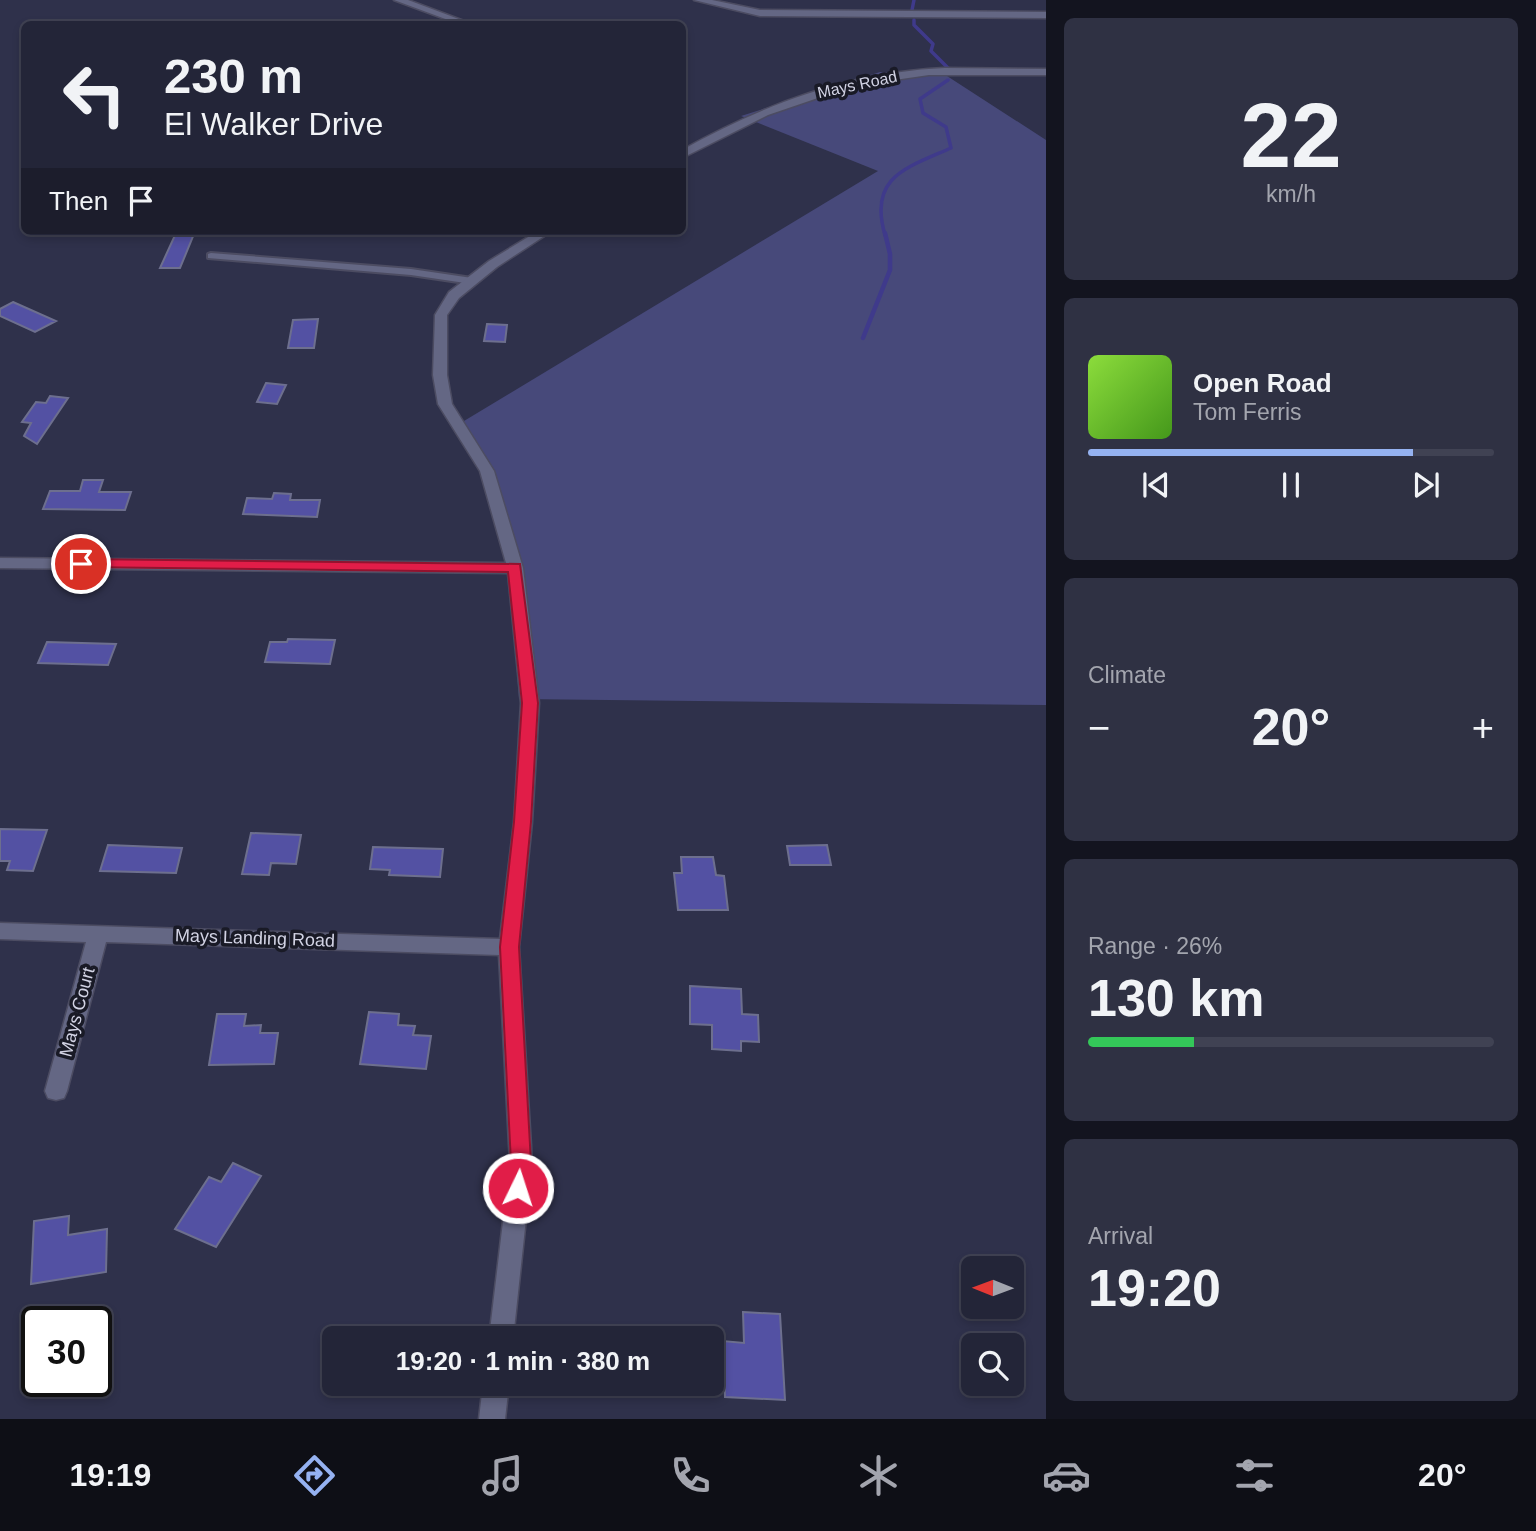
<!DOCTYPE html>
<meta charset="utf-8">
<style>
body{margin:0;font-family:Arial,sans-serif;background:#2f3143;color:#f1f3f6;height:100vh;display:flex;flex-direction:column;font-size:26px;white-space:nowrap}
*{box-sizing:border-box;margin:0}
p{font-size:23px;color:#a3a5ae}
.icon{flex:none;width:38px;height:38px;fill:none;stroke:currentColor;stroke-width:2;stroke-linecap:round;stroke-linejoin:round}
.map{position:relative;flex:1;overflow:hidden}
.drawer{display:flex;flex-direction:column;gap:18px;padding:18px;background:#13141f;width:490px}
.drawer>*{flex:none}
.top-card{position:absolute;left:21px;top:21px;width:665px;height:214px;border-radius:10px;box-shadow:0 4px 10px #0003,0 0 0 2px #404253;background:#232538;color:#f1f3f6;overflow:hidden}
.needle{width:46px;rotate:271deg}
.tools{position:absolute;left:961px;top:1256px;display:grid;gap:14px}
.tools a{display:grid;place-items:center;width:63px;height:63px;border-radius:10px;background:#232538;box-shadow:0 4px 10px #0003,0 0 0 2px #404253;font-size:35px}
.speed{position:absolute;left:21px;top:1306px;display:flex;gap:14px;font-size:35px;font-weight:700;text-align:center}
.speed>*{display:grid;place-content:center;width:91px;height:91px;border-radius:50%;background:#232538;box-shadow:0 4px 10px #0003,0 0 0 2px #404253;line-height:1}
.speed .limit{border:4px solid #111;border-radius:10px;background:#fff;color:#111}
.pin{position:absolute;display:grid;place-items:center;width:60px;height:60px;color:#fff;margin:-30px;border:4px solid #fff;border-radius:50%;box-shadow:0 2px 7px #0007}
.me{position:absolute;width:77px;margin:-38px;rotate:4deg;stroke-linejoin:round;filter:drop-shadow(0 0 5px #0008)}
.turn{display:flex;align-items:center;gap:24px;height:147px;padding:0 28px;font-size:32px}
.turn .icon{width:91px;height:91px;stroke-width:2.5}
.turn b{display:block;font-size:49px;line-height:60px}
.then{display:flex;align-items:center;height:66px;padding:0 28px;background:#0003;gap:14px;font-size:26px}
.big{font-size:52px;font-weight:700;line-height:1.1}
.drawer .card{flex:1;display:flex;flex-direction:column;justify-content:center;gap:10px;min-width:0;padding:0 24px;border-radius:10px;background:#2f3143}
.drawer .dial{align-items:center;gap:0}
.dial b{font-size:91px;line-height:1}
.song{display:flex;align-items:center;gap:21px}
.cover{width:84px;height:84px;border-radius:10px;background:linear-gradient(135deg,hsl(90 70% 55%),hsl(100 70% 35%))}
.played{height:7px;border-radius:4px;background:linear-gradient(90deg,#95b2f1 80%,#404253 80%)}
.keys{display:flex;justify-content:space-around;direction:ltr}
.heat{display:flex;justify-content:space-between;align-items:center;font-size:38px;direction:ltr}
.charge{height:10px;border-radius:5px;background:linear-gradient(90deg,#34c759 26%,#404253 0)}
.trip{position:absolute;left:322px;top:1326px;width:402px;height:70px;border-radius:10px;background:#232538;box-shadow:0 4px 10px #0003,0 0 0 2px #404253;font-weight:700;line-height:70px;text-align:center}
.tab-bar{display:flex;height:112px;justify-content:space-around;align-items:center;background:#0e0f16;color:#a3a5ae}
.tab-bar .icon{width:49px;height:49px}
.tab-bar .on{color:#95b2f1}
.tab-bar b{font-size:32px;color:#f1f3f6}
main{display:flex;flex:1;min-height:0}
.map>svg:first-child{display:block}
.green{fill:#47497a}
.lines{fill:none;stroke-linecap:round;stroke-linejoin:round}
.stream-far1{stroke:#3f3a8b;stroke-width:3.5}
.stream{stroke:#3f3a8b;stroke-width:4.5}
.building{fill:#5351a3;stroke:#6d6f8e;stroke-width:2}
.lane-casing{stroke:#4c4c62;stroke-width:4}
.street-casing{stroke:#4c4c62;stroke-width:3}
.lane{fill:#646784;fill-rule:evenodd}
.street{fill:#646784;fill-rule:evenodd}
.route{fill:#e11d48;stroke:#92132f;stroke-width:2}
.labels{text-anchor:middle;stroke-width:7;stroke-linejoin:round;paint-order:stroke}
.far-street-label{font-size:16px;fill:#d2d3e4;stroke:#191a26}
.street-label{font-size:18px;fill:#d2d3e4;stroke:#191a26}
</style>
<main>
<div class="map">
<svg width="1046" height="1419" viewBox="0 0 1046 1419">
<rect width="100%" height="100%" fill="#2f314b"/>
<!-- green -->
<path class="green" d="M880,72L947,76L1046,140V705L519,699L510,584L500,506L459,424L878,171L741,116Z"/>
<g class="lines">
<!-- stream-far1 -->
<path class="stream-far1" d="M912,10L914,0
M914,20V25L933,44L931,51L948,68
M885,235C868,177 906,168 951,148L946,127L923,113L920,99L948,80"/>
<!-- stream -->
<path class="stream" d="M863,338L890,270V254L885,233"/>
</g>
<!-- building -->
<path class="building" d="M176,233L194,234L180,268H160Z
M13,302L56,321L35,332L0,316V309Z
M318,319L314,348H288L293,320Z
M487,324L507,325L505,342L484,341Z
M266,383L286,385L277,404L257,402Z
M50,396L68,398L37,444L24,436L31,423L22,422L36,402L46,403Z
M83,480H103L99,492H131L125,510L43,509L50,491H80Z
M274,493L291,494L290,500H320L317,517L243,514L247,498L272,499Z
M288,639L335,640L330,664L265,662L270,642H287Z
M47,642L116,644L108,665L38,663Z
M0,829L47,830L33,871L7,870L10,861H0Z
M251,833L301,835L296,864L271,863L269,875L242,874Z
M108,845L182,848L176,873L100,871Z
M827,845L831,865H790L787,846Z
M373,847L443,849L440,877L389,875L390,870L370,869Z
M681,857H713L716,875L724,876L728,910H678L674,873H682Z
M690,986L741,989L742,1014L758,1015L759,1042L741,1041V1051L712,1049V1025L690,1024Z
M369,1012L399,1014L398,1025L415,1026L413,1035L431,1036L426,1069L360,1064Z
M217,1014H246L244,1026L261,1025L260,1033H278L274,1064L209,1065Z
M233,1163L261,1176L216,1247L175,1229L209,1177L221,1182Z
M69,1216L68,1235L107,1229L106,1272L31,1284L34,1221Z
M743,1312L780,1314L785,1400L725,1397L723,1341L744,1343Z"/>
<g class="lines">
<defs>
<path id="lane" d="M211,253L411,269L472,278L476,281L472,284L411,275L208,258V254Z"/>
<path id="street" d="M394,0H408L472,24H459Z
M694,0H712L760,10L1046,12V18L760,16Z
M945,68L1046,69V75H929L853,86L768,115L682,158V150C765,104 850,72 945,68Z
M538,231H552L497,267L459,298L447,315V375L452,404L494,471L523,568L539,703L532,822L519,947L532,1163L513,1339H489L510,1163L499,955L106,942L67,1091L64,1098L56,1100L48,1098L45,1091L86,942L0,939V923L500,939L514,822L521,703L508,573L0,568V558L506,563L480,471L438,404L433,375L435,315L449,292L489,261Z
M483,1384H509L505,1419H479Z"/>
</defs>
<!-- lane casing -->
<use href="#lane" class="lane-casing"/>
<!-- street casing -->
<use href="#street" class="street-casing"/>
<!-- lane -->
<use href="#lane" class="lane"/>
<!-- street -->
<use href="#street" class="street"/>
</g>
<!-- route -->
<path class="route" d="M81,559L520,564L538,703L531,822L519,947L531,1163L526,1195L518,1198L511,1195L508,1188L511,1163L500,947L514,822L522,703L508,572L76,567L74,564Z"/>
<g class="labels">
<!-- far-street labels -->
<g class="far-street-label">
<text transform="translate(857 84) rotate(-12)" y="6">Mays Road</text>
</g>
<!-- street labels -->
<g class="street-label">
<text transform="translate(255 938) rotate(2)" y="6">Mays Landing Road</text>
<text transform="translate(77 1012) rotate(-75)" y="6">Mays Court</text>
</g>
</g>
</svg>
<div class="tools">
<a><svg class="needle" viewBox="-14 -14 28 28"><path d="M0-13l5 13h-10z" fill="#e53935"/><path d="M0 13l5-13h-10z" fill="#a3a5ae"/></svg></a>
<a><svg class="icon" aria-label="search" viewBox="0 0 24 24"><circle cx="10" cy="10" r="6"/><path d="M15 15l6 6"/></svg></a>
</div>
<div class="speed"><div class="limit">30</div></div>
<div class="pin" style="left:81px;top:564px;background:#d93025"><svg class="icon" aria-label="arrive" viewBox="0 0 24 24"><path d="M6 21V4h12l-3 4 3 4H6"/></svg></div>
<svg class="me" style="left:518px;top:1188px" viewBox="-20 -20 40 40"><circle r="17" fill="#e11d48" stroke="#fff" stroke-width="3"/><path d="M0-11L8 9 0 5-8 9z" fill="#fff"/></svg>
<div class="trip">19:20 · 1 min · 380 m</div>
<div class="top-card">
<div class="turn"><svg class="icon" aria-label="left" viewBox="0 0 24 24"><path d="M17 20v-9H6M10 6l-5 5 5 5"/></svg><div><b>230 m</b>El Walker Drive</div></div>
<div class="then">Then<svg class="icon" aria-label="arrive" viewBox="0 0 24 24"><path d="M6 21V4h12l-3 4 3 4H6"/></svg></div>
</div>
</div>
<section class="drawer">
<div class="card dial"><b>22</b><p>km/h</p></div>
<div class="card">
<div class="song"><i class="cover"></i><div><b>Open Road</b><p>Tom Ferris</p></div></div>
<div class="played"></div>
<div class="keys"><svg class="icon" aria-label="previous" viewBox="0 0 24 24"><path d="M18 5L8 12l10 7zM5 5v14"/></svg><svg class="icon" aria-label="pause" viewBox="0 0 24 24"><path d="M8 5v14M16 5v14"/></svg><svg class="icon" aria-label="next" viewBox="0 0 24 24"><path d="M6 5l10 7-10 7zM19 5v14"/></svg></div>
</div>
<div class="card"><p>Climate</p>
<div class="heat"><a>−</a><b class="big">20°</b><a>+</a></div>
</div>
<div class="card"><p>Range · 26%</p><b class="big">130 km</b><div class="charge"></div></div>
<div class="card"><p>Arrival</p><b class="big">19:20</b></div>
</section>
</main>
<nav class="tab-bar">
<b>19:19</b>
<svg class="icon on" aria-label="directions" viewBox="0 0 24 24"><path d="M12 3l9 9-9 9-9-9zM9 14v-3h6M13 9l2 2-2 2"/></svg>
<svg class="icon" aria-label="music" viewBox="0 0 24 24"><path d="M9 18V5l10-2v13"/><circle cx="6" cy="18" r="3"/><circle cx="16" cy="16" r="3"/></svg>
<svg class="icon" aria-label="phone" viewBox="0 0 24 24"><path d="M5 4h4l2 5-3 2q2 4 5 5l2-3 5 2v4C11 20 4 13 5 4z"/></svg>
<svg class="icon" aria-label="climate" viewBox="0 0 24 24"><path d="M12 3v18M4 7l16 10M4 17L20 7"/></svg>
<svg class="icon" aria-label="car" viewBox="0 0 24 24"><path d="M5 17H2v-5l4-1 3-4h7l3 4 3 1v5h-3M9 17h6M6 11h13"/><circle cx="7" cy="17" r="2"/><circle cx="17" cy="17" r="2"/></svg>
<svg class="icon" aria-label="filters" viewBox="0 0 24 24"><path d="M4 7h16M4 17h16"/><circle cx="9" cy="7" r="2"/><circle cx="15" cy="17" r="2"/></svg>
<b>20°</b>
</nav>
